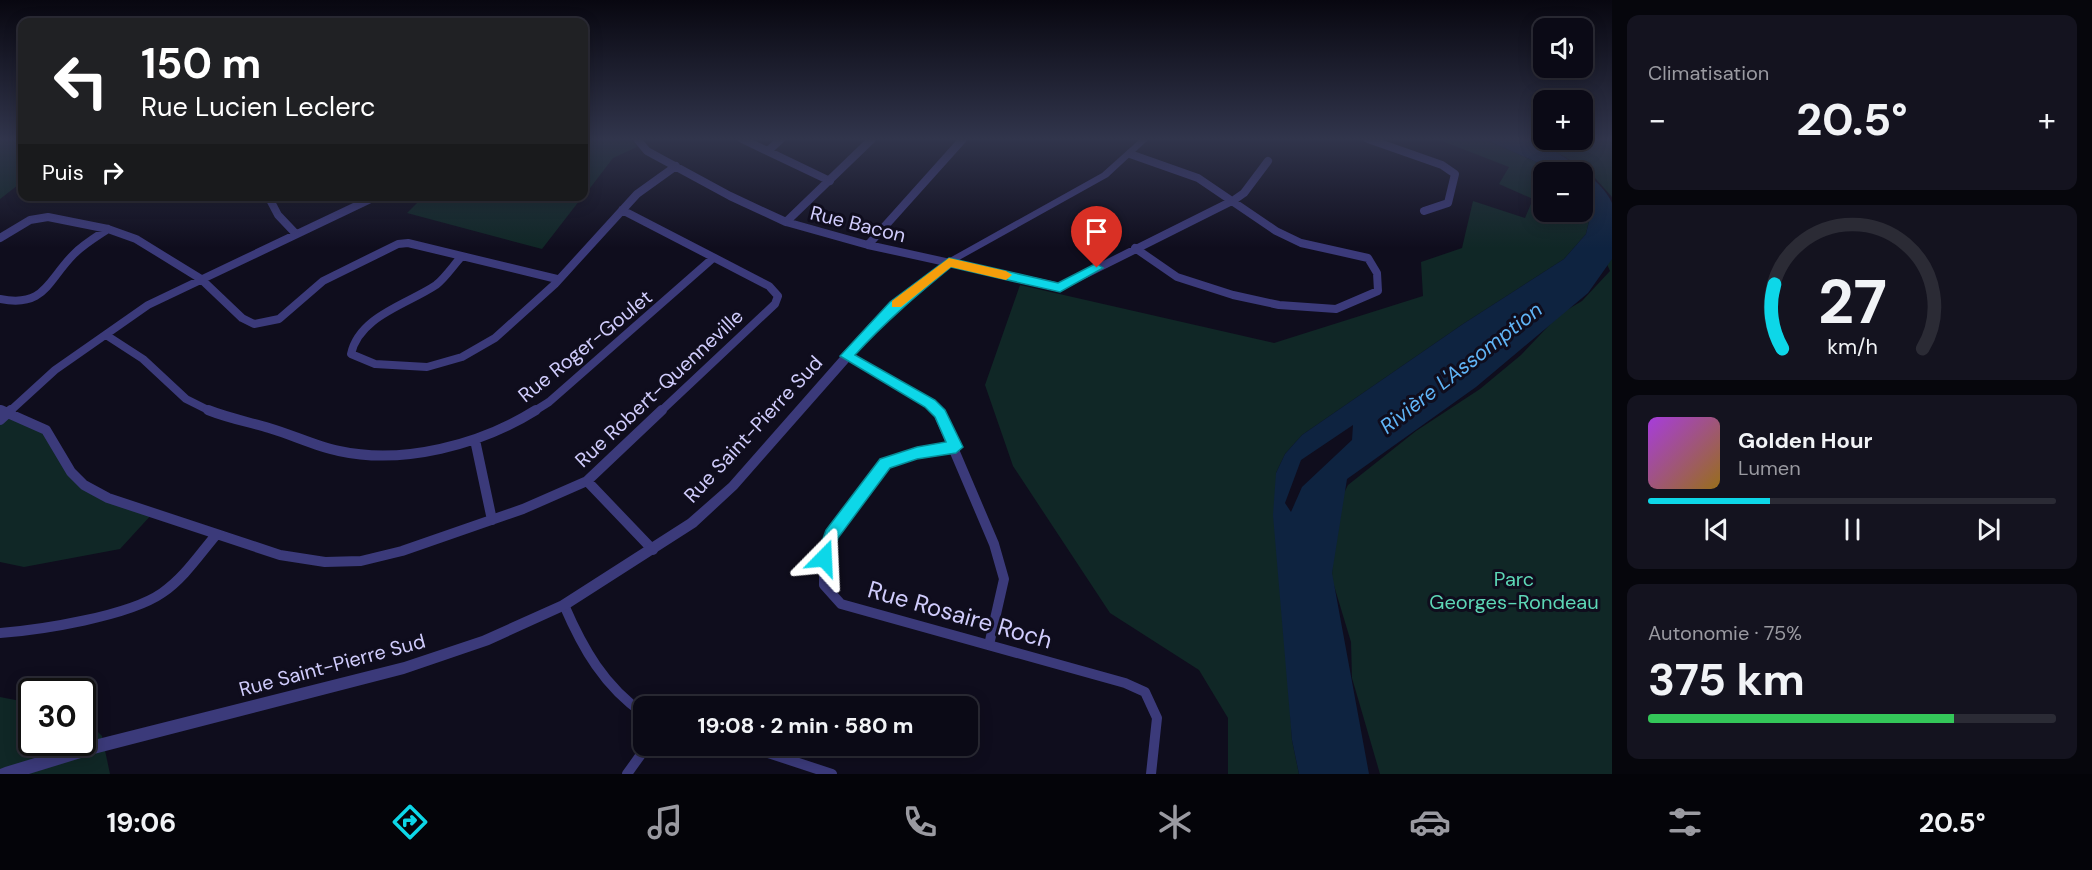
<!DOCTYPE html>
<html lang="fr">
<meta charset="utf-8">
<style>
body{margin:0;font-family:"DM Sans",sans-serif;background:#14131f;color:#f1f3f6;height:100vh;display:flex;flex-direction:column;font-size:22px;white-space:nowrap}
*{box-sizing:border-box;margin:0}
p{font-size:20px;color:#9a9aa1}
.icon{flex:none;width:33px;height:33px;fill:none;stroke:currentColor;stroke-width:2;stroke-linecap:round;stroke-linejoin:round}
.map{position:relative;flex:1;overflow:hidden}
.drawer{display:flex;flex-direction:column;gap:15px;padding:15px;background:#06060c;width:480px}
.drawer>*{flex:none}
.hud{position:absolute;left:18px;top:18px;width:570px;height:183px;border-radius:12px;box-shadow:0 3px 15px #0003,0 0 0 2px #2b2b35;background:#202124;color:#fff;overflow:hidden}
.controls{position:absolute;left:1533px;top:18px;display:grid;gap:12px}
.controls a{display:grid;place-items:center;width:60px;height:60px;border-radius:12px;background:#0b0a16;box-shadow:0 3px 15px #0003,0 0 0 2px #2b2b35;font-size:30px}
.speed{position:absolute;left:18px;top:678px;display:flex;gap:12px;font-size:30px;font-weight:700;text-align:center}
.speed>*{display:grid;place-content:center;width:78px;height:78px;border-radius:50%;background:#0b0a16;box-shadow:0 3px 15px #0003,0 0 0 2px #2b2b35;line-height:1}
.speed .limit{border:3px solid #111;border-radius:9px;background:#fff;color:#111}
.pin{position:absolute;display:grid;place-items:center;width:51px;height:51px;color:#fff;margin:-62px -26px;border-radius:50% 50% 50% 0;rotate:-45deg;box-shadow:0 0 6px #0007}
.pin .icon{rotate:45deg}
.me{position:absolute;width:66px;margin:-33px;rotate:21deg;stroke-linejoin:round;filter:drop-shadow(0 0 4px #0008)}
.turn{display:flex;align-items:center;gap:21px;height:126px;padding:0 24px;font-size:27px}
.turn .icon{width:78px;height:78px;stroke-width:2.5}
.turn b{display:block;font-size:42px;line-height:51px}
.then{display:flex;align-items:center;height:57px;padding:0 24px;background:#0003;gap:12px;font-size:22px}
.big{font-size:45px;font-weight:700;line-height:1.1}
.drawer .card{flex:1;display:flex;flex-direction:column;justify-content:center;gap:9px;min-width:0;padding:0 21px;border-radius:12px;background:#14131f}
.drawer .dial{align-items:center;gap:0}
.dial svg{height:156px;overflow:visible;fill:none;stroke:#2b2b35;stroke-width:7;stroke-linecap:round;text-anchor:middle}
.dial text{fill:#f1f3f6;stroke:none}
.song{display:flex;align-items:center;gap:18px}
.cover{width:72px;height:72px;border-radius:9px;background:linear-gradient(135deg,hsl(280 70% 55%),hsl(40 70% 35%))}
.played{height:6px;border-radius:3px;background:linear-gradient(90deg,#0dd7e8 30%,#2b2b35 30%)}
.keys{display:flex;justify-content:space-around;direction:ltr}
.heat{display:flex;justify-content:space-between;align-items:center;font-size:33px;direction:ltr}
.charge{height:9px;border-radius:4px;background:linear-gradient(90deg,#34c759 75%,#2b2b35 0)}
.trip{position:absolute;left:633px;top:696px;width:345px;height:60px;border-radius:12px;background:#0b0a16;box-shadow:0 3px 15px #0003,0 0 0 2px #2b2b35;font-weight:700;line-height:60px;text-align:center}
.tab-bar{display:flex;height:96px;justify-content:space-around;align-items:center;background:#040409;color:#9a9aa1}
.tab-bar .icon{width:42px;height:42px}
.tab-bar .selected{color:#0dd7e8}
.tab-bar b{font-size:27px;color:#f1f3f6}
main{display:flex;flex:1;min-height:0}
.map>svg:first-child{display:block}
.green{fill:#102726}
.water{fill:#0e2340;fill-rule:evenodd}
.lines{fill:none;stroke-linecap:round;stroke-linejoin:round}
.minor-far1{stroke:#3b3a7a;stroke-width:8}
.minor{stroke:#3b3a7a;stroke-width:10}
.tertiary{fill:#3b3a7a;fill-rule:evenodd}
.route{fill:#0dd7e8;stroke:#088c97;stroke-width:1.5}
.slow{fill:#f59e0b}
.labels{text-anchor:middle;stroke-width:6;stroke-linejoin:round;paint-order:stroke}
.street-label{font-size:20px;fill:#d0ccfc;stroke:#0f0d1d}
.park-label{font-size:20px;fill:#5dd7b6;stroke:#0f0d1d}
.water-label{font-size:21px;font-style:italic;fill:#60b4f6;stroke:#0f0d1d}
.near-street-label{font-size:24px;fill:#d0ccfc;stroke:#0f0d1d}
</style>
<main>
<div class="map">
<svg width="1612" height="774" viewBox="0 0 1612 774">
<rect width="100%" height="100%" fill="#0f0d1d"/>
<!-- green -->
<path class="green" d="M0,139H22V182L0,199Z
M584,139H632L637,147L613,158L584,196Z
M1437,139H1484L1559,172H1544V212H1582L1583,192L1592,208L1586,234L1564,259L1463,324L1302,435L1285,454L1276,473L1292,740L1299,774H1228V718L1199,670L1110,613L1013,466L985,385L1020,285L1274,343L1423,296L1421,262L1462,248L1473,201L1525,218L1533,199L1499,184L1509,167Z
M1533,139H1612V197L1588,170Z
M583,196L542,249L407,213L423,197Z
M1612,244V774H1380L1352,678L1351,642L1332,579L1333,515L1348,485L1416,431L1480,389L1521,355L1560,314L1582,301L1610,271L1606,262Z
M7,412L46,430L84,485L153,513L120,549L24,567L0,562V420Z
M0,697L31,703L32,742H82L83,717L102,736L110,774H0Z"/>
<!-- water -->
<path class="water" d="M1484,139C1498,139 1517,136 1531,140C1553,147 1604,181 1612,203V259L1588,293L1476,387L1347,479L1332,573L1369,774H1299L1292,740L1273,515L1276,473L1285,454L1302,435L1463,324L1564,259L1586,234L1592,209L1583,192L1582,172H1559ZM1353,425L1352,440L1302,487L1291,512L1285,503L1301,460Z"/>
<g class="lines">
<!-- minor-far1 -->
<path class="minor-far1" d="M637,139L647,151L730,196L786,222L868,245L1060,287L1234,200L1244,193L1268,161
M742,139L830,181
M1368,139L1442,165L1455,174L1448,203L1424,211
M768,151L781,139
M1130,154L1198,178L1276,231L1301,243L1368,258L1377,273L1378,291L1336,309L1279,305L1233,295L1177,277L1135,248
M268,196L278,215L296,234
M622,210L769,286L778,296L775,304L660,412
M786,222L872,139
M0,238L30,220L48,217L108,229L136,239L201,279L242,318L254,324L279,319L323,281L398,244L408,243L557,279
M868,245L963,139
M461,257C453,266 445,278 436,285C408,304 359,316 351,354L375,364L427,367L462,357L495,338L555,284L637,194L676,166
M0,299C45,308 47,281 74,254C84,244 96,237 108,229
M106,335L143,359L186,399L212,412
M847,356L930,403L939,412
M0,410L4,412
M9,412L55,370L148,305L377,196
M533,412L549,402L712,259"/>
<!-- minor -->
<path class="minor" d="M1,410L46,430L71,472L84,485L108,498L280,555L325,562L361,561L402,551L523,509L587,481L662,410
M208,410C228,418 249,422 269,428C293,435 315,446 339,451C403,465 480,445 536,410
M937,410L994,544L1004,579L989,645
M0,420L11,410
M475,440L492,520
M956,447L917,453L885,463L831,535L824,558V585L841,604L1125,683L1145,692L1157,718L1151,774
M587,481L653,550
M564,605C583,649 604,686 644,714
M0,633C41,630 129,616 162,593C184,578 199,555 216,535
M747,746L832,774
M627,774L647,746"/>
<!-- tertiary -->
<path class="tertiary" d="M1140,139H1149L1108,177L952,264L927,283L877,330L737,489L696,527L568,609L489,645L404,674L94,754L29,774H0V769L5,767L94,740L404,662L482,636L560,601L688,519L729,483L869,324L921,279L946,260L1102,173Z"/>
</g>
<!-- sky -->
<linearGradient id="sky" x2="0" y2="1"><stop stop-color="#080710"/><stop offset="0.56" stop-color="#31354c"/><stop offset="1" stop-color="#31354c" stop-opacity="0"/></linearGradient>
<rect width="1612" height="248" fill="url(#sky)"/>
<!-- route -->
<path class="route" d="M949,258L1058,283L1093,265L1097,264L1103,268L1060,292L951,267C917,295 885,322 855,355L935,400L945,410L963,447L956,453L917,459L890,468L838,538L829,563H818L816,558L826,530L880,459L917,447L946,442L935,417L925,407L840,356L890,302Z"/>
<!-- slow -->
<path class="slow" d="M949,258L1006,271L1012,275L1006,280L951,267L901,307H892V301Z"/>
<g class="labels">
<!-- street labels -->
<g class="street-label">
<text transform="translate(858 224) rotate(14)" y="7">Rue Bacon</text>
<text transform="translate(585 346) rotate(-39)" y="7">Rue Roger-Goulet</text>
<text transform="translate(659 388) rotate(-43)" y="7">Rue Robert-Quenneville</text>
<text transform="translate(753 429) rotate(-47)" y="7">Rue Saint-Pierre Sud</text>
<text transform="translate(332 665) rotate(-15)" y="7">Rue Saint-Pierre Sud</text>
</g>
<!-- park labels -->
<g class="park-label">
<text x="1514" y="586">Parc<tspan x="1514" dy="23">Georges-Rondeau</tspan></text>
</g>
<!-- water labels -->
<g class="water-label">
<text transform="translate(1461 368) rotate(-38)" y="7">Rivière L'Assomption</text>
</g>
<!-- near-street labels -->
<g class="near-street-label">
<text transform="translate(960 615) rotate(16)" y="8">Rue Rosaire Roch</text>
</g>
</g>
</svg>
<div class="controls">
<a><svg class="icon" aria-label="sound" viewBox="0 0 24 24"><path d="M4 9h4l5-4v14l-5-4H4zM17 9q2 3 0 6"/></svg></a>
<a>+</a>
<a>−</a>
</div>
<div class="speed"><div class="limit">30</div></div>
<div class="pin" style="left:1097px;top:268px;background:#d93025"><svg class="icon" aria-label="arrive" viewBox="0 0 24 24"><path d="M6 21V4h12l-3 4 3 4H6"/></svg></div>
<svg class="me" style="left:824px;top:558px" viewBox="-20 -20 40 40"><path d="M0-17L14 15 0 8-14 15z" fill="#0dd7e8" stroke="#fff" stroke-width="4"/></svg>
<div class="trip">19:08 · 2 min · 580 m</div>
<div class="hud">
<div class="turn"><svg class="icon" aria-label="left" viewBox="0 0 24 24"><path d="M17 20v-9H6M10 6l-5 5 5 5"/></svg><div><b>150 m</b>Rue Lucien Leclerc</div></div>
<div class="then">Puis<svg class="icon" aria-label="right" viewBox="0 0 24 24"><path d="M7 20v-9h11M14 6l5 5-5 5"/></svg></div>
</div>
</div>
<section class="drawer">
<div class="card"><p>Climatisation</p>
<div class="heat"><a>−</a><b class="big">20.5°</b><a>+</a></div>
</div>
<div class="card dial"><svg viewBox="0 0 100 80">
<path d="M14 69A42 42 0 1 1 86 69"/>
<path d="M14 69A42 42 0 0 1 10 36" stroke="#0dd7e8"/>
<text x="50" y="56" font-size="32" font-weight="700">27</text>
<text x="50" y="72" font-size="11">km/h</text>
</svg></div>
<div class="card">
<div class="song"><i class="cover"></i><div><b>Golden Hour</b><p>Lumen</p></div></div>
<div class="played"></div>
<div class="keys"><svg class="icon" aria-label="previous" viewBox="0 0 24 24"><path d="M18 5L8 12l10 7zM5 5v14"/></svg><svg class="icon" aria-label="pause" viewBox="0 0 24 24"><path d="M8 5v14M16 5v14"/></svg><svg class="icon" aria-label="next" viewBox="0 0 24 24"><path d="M6 5l10 7-10 7zM19 5v14"/></svg></div>
</div>
<div class="card"><p>Autonomie · 75%</p><b class="big">375 km</b><div class="charge"></div></div>
</section>
</main>
<nav class="tab-bar">
<b>19:06</b>
<svg class="icon selected" aria-label="directions" viewBox="0 0 24 24"><path d="M12 3l9 9-9 9-9-9zM9 14v-3h6M13 9l2 2-2 2"/></svg>
<svg class="icon" aria-label="music" viewBox="0 0 24 24"><path d="M9 18V5l10-2v13"/><circle cx="6" cy="18" r="3"/><circle cx="16" cy="16" r="3"/></svg>
<svg class="icon" aria-label="phone" viewBox="0 0 24 24"><path d="M5 4h4l2 5-3 2q2 4 5 5l2-3 5 2v4C11 20 4 13 5 4z"/></svg>
<svg class="icon" aria-label="climate" viewBox="0 0 24 24"><path d="M12 3v18M4 7l16 10M4 17L20 7"/></svg>
<svg class="icon" aria-label="car" viewBox="0 0 24 24"><path d="M5 17H2v-5l4-1 3-4h7l3 4 3 1v5h-3M9 17h6M6 11h13"/><circle cx="7" cy="17" r="2"/><circle cx="17" cy="17" r="2"/></svg>
<svg class="icon" aria-label="filters" viewBox="0 0 24 24"><path d="M4 7h16M4 17h16"/><circle cx="9" cy="7" r="2"/><circle cx="15" cy="17" r="2"/></svg>
<b>20.5°</b>
</nav>
